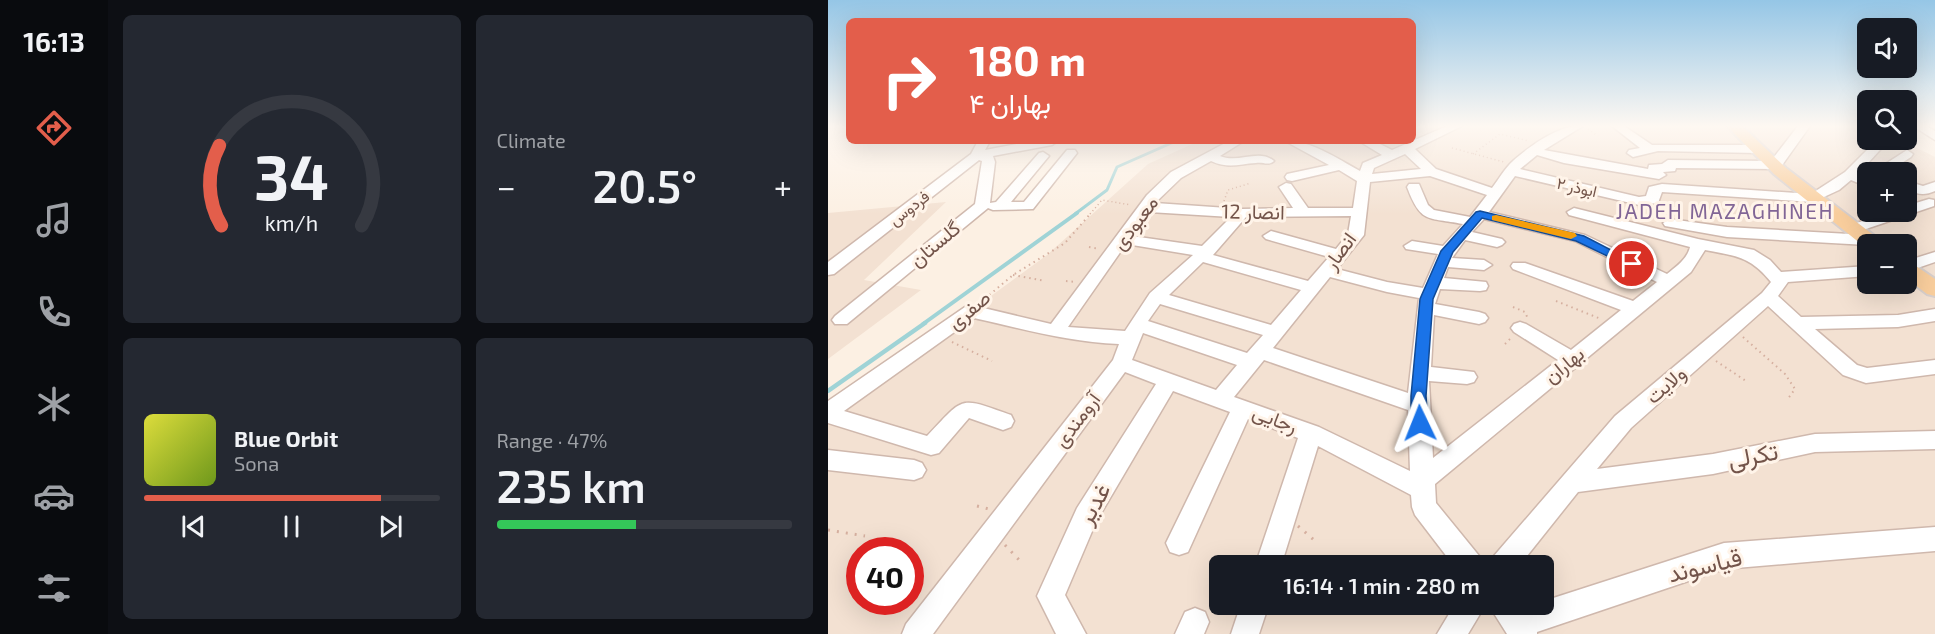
<!DOCTYPE html>
<meta charset="utf-8">
<style>
body{margin:0;font-family:"Exo 2",Vazirmatn,sans-serif;background:#242831;color:#f1f3f6;height:100vh;display:flex;flex-direction:column;font-size:22px;white-space:nowrap}
*{box-sizing:border-box;margin:0}
p{font-size:20px;color:#9ea1a6}
.icon{flex:none;width:33px;height:33px;fill:none;stroke:currentColor;stroke-width:2;stroke-linecap:round;stroke-linejoin:round}
.map{position:relative;flex:1;overflow:hidden}
.drawer{display:flex;flex-direction:column;gap:15px;padding:15px;background:#0d0f14;width:720px}
.drawer>*{flex:none}
.guide{position:absolute;left:18px;top:18px;width:570px;height:126px;border-radius:9px;box-shadow:0 6px 24px #0002;background:#e35e4b;color:#fff;overflow:hidden}
.tools{position:absolute;left:1029px;top:18px;display:grid;gap:12px}
.tools a{display:grid;place-items:center;width:60px;height:60px;border-radius:9px;background:#171b24;box-shadow:0 6px 24px #0002;font-size:30px}
.speed{position:absolute;left:18px;top:537px;display:flex;gap:12px;font-size:30px;font-weight:700;text-align:center}
.speed>*{display:grid;place-content:center;width:78px;height:78px;border-radius:50%;background:#171b24;box-shadow:0 6px 24px #0002;line-height:1}
.speed .limit{border:9px solid #d22;background:#fff;color:#111}
.pin{position:absolute;display:grid;place-items:center;width:51px;height:51px;color:#fff;margin:-26px;border:3px solid #fff;border-radius:50%;box-shadow:0 2px 6px #0007}
.me{position:absolute;width:66px;margin:-33px;rotate:358deg;stroke-linejoin:round;filter:drop-shadow(0 0 4px #0008)}
.turn{display:flex;align-items:center;gap:21px;height:126px;padding:0 24px;font-size:27px}
.turn .icon{width:78px;height:78px;stroke-width:2.5}
.turn b{display:block;font-size:42px;line-height:51px}
.big{font-size:45px;font-weight:600;line-height:1.1}
.drawer .widget{flex:1;display:flex;flex-direction:column;justify-content:center;gap:9px;min-width:0;padding:0 21px;border-radius:9px;background:#242831}
.drawer .dial{align-items:center;gap:0}
.dial svg{height:156px;overflow:visible;fill:none;stroke:#363941;stroke-width:7;stroke-linecap:round;text-anchor:middle}
.dial text{fill:#f1f3f6;stroke:none}
.song{display:flex;align-items:center;gap:18px}
.cover{width:72px;height:72px;border-radius:9px;background:linear-gradient(135deg,hsl(60 70% 55%),hsl(80 70% 35%))}
.played{height:6px;border-radius:3px;background:linear-gradient(90deg,#e35e4b 80%,#363941 80%)}
.keys{display:flex;justify-content:space-around;direction:ltr}
.heat{display:flex;justify-content:space-between;align-items:center;font-size:33px;direction:ltr}
.charge{height:9px;border-radius:4px;background:linear-gradient(90deg,#34c759 47%,#363941 0)}
.drawer .tiles{flex:1;display:grid;gap:15px;grid-template-columns:repeat(2,1fr)}
.trip{position:absolute;left:381px;top:555px;width:345px;height:60px;border-radius:9px;background:#171b24;box-shadow:0 6px 24px #0002;font-weight:600;line-height:60px;text-align:center}
main{display:flex;flex:1;min-height:0}
.tab-bar{display:flex;flex-direction:column;width:108px;justify-content:space-around;align-items:center;background:#090b0e;color:#9ea1a6}
.tab-bar .icon{width:42px;height:42px}
.tab-bar .active{color:#e35e4b}
.tab-bar b{font-size:27px;color:#f1f3f6}
.map>svg:first-child{display:block}
.residential{fill:#f3e1d2;fill-rule:evenodd}
.lines{fill:none;stroke-linecap:round;stroke-linejoin:round}
.stream-far2{stroke:#9fd3d6;stroke-width:3}
.stream-far1{stroke:#9fd3d6;stroke-width:4}
.stream{stroke:#9fd3d6;stroke-width:4.5}
.minor-casing{stroke:#cfb8ad;stroke-width:3}
.major-casing{stroke:#d8cfcc;stroke-width:4}
.path-far2{stroke:#d5af9f;stroke-width:1.5;stroke-dasharray:1 3;stroke-linecap:butt}
.path-far1{stroke:#d5af9f;stroke-width:2;stroke-dasharray:1.5 4;stroke-linecap:butt}
.path{stroke:#d5af9f;stroke-width:3;stroke-dasharray:2 7;stroke-linecap:butt}
.minor{fill:#fff;fill-rule:evenodd}
.major{fill:#f9ce9d;fill-rule:evenodd}
.route{fill:#1a73e8;stroke:#114b97;stroke-width:1.5}
.slow{fill:#f59e0b}
.labels{text-anchor:middle;stroke-width:6;stroke-linejoin:round;paint-order:stroke}
.far-street-label{font-size:16px;fill:#73544a;stroke:#fff4e9}
.street-label{font-size:20px;fill:#73544a;stroke:#fff4e9}
.neighbourhood-label{font-size:21px;letter-spacing:1.5px;fill:#816596;stroke:#fff4e9}
.near-street-label{font-size:24px;fill:#73544a;stroke:#fff4e9}
</style>
<main>
<nav class="tab-bar">
<b>16:13</b>
<svg class="icon active" aria-label="directions" viewBox="0 0 24 24"><path d="M12 3l9 9-9 9-9-9zM9 14v-3h6M13 9l2 2-2 2"/></svg>
<svg class="icon" aria-label="music" viewBox="0 0 24 24"><path d="M9 18V5l10-2v13"/><circle cx="6" cy="18" r="3"/><circle cx="16" cy="16" r="3"/></svg>
<svg class="icon" aria-label="phone" viewBox="0 0 24 24"><path d="M5 4h4l2 5-3 2q2 4 5 5l2-3 5 2v4C11 20 4 13 5 4z"/></svg>
<svg class="icon" aria-label="climate" viewBox="0 0 24 24"><path d="M12 3v18M4 7l16 10M4 17L20 7"/></svg>
<svg class="icon" aria-label="car" viewBox="0 0 24 24"><path d="M5 17H2v-5l4-1 3-4h7l3 4 3 1v5h-3M9 17h6M6 11h13"/><circle cx="7" cy="17" r="2"/><circle cx="17" cy="17" r="2"/></svg>
<svg class="icon" aria-label="filters" viewBox="0 0 24 24"><path d="M4 7h16M4 17h16"/><circle cx="9" cy="7" r="2"/><circle cx="15" cy="17" r="2"/></svg>
</nav>
<section class="drawer">
<div class="tiles">
<div class="widget dial"><svg viewBox="0 0 100 80">
<path d="M14 69A42 42 0 1 1 86 69"/>
<path d="M14 69A42 42 0 0 1 13 28" stroke="#e35e4b"/>
<text x="50" y="56" font-size="32" font-weight="700">34</text>
<text x="50" y="72" font-size="11">km/h</text>
</svg></div>
<div class="widget"><p>Climate</p>
<div class="heat"><a>−</a><b class="big">20.5°</b><a>+</a></div>
</div>
<div class="widget">
<div class="song"><i class="cover"></i><div><b>Blue Orbit</b><p>Sona</p></div></div>
<div class="played"></div>
<div class="keys"><svg class="icon" aria-label="previous" viewBox="0 0 24 24"><path d="M18 5L8 12l10 7zM5 5v14"/></svg><svg class="icon" aria-label="pause" viewBox="0 0 24 24"><path d="M8 5v14M16 5v14"/></svg><svg class="icon" aria-label="next" viewBox="0 0 24 24"><path d="M6 5l10 7-10 7zM19 5v14"/></svg></div>
</div>
<div class="widget"><p>Range · 47%</p><b class="big">235 km</b><div class="charge"></div></div>
</div>
</section>
<div class="map">
<svg width="1107" height="634" viewBox="0 0 1107 634">
<rect width="100%" height="100%" fill="#fcf0e3"/>
<!-- residential -->
<path class="residential" d="M585,126H1039L1040,140H1073L1107,157V634H0V415L219,255L320,164L371,141H585ZM1040,172H1078V212H1040ZM1040,244H1078V284H1040ZM32,550H82V602H32ZM392,566H716V604H392Z
M118,202L36,280L93,290L0,359V213Z"/>
<g class="lines">
<!-- stream-far2 -->
<path class="stream-far2" d="M247,214L279,190L289,167L348,141"/>
<!-- stream-far1 -->
<path class="stream-far1" d="M95,324L249,213"/>
<!-- stream -->
<path class="stream" d="M0,391L97,323"/>
<defs>
<path id="minor" d="M619,126H634L587,149L608,169L664,188C671,179 677,168 685,161C702,146 732,124 755,126L716,150L820,169L821,165L834,164L840,160L943,161L970,126H982L952,168L947,169L848,168L847,171L835,172L838,175L831,179L736,163L709,155L692,169L811,197L818,196L821,187L834,184L983,194L1017,172L1049,140H1061L1030,174L1040,178V187L1023,180L1011,190L985,202L834,192L830,203L811,205L687,176L661,212L757,235L839,274C849,266 859,259 862,247L741,215L739,212L746,208L870,239L926,250L942,260L953,272L1040,266V276L960,282L950,296L973,317L1070,315L1107,309V321L1070,327L987,329L1029,365L1039,368L1107,360V374L1038,383L1015,375L940,306L803,428L769,469L885,454L987,434L1107,431V449L987,452L885,474L750,492L691,566H661L665,557L787,416L934,293L943,282C922,256 908,256 877,250L863,272L607,484L608,503L652,557L656,566H626L587,515L584,507L583,495L490,446L453,566H427L470,438L420,419L360,552L351,555L342,552L338,543L402,412L345,391L268,522L237,595L258,634H228L209,596L249,508L328,384L297,372L105,634H74L78,624L285,360L291,344C241,342 195,329 146,318L16,411L99,436C137,396 130,396 183,415L186,421L183,427L175,430L141,418L111,453L103,455L0,423V401L137,307L143,305L223,324L319,195L343,172L401,141H416L392,156C410,164 431,148 446,161C440,166 436,162 428,163C411,164 400,169 383,161L353,178L327,203L414,209L465,208L451,187L458,183L463,184L480,208H525L529,181L511,170L464,181L459,180L457,177L459,174L501,165L457,141C485,141 508,158 532,171L535,163L554,155L531,141H546L564,150ZM577,154L593,169L544,174L546,168ZM602,176L659,195L642,217L606,210L600,205L591,184H581L579,187C593,224 599,217 635,224L615,246L584,241L576,246L578,249L610,254L595,288L559,282L509,269L536,235L542,182ZM321,212L403,217L374,246L304,236ZM523,216L520,234L508,249L443,231L435,236L438,239L501,257L480,281L385,255L418,217ZM656,219L747,241L829,282L805,301L697,263H685L683,266L685,269L793,310L743,350L698,324L692,322L686,324L683,328L686,332L730,360L605,458L601,381L639,384L646,382L649,377L646,372L603,367L606,315L651,324L657,322L660,318L657,314L651,312L607,304L612,289L652,291L658,290L660,286L658,282L616,278L620,267L656,270L664,265L656,260L624,258L637,240L669,247L674,245L677,242L674,239L644,232ZM298,244L365,255L322,293L297,331L240,327ZM375,262L473,290L443,325L341,295ZM502,277L559,292L591,298L580,393L445,348ZM332,304L435,335L419,353L320,321ZM315,333L409,365L388,390L304,360ZM436,360L580,410L582,471L491,427L406,397Z
M784,126H796L824,145H930L936,149L930,153L830,151L805,157L799,153L801,150L812,148Z
M1085,126H1098L1107,131V140Z
M150,141H162L157,150L205,141H230L224,145L165,156L167,162L162,203L168,202L211,153L215,152L221,156L183,202H196L239,150H247L249,153L205,209L165,210L160,208L19,324H7L4,320L7,316L147,204L154,161L151,160L6,274L0,275V262L143,154Z
M1079,150L1085,154L1083,157L1060,172H1045Z
M1078,181L1095,186L1107,182V191C1096,196 1090,194 1078,190Z
M1101,199L1106,200V206L1029,232L1024,234L1016,229L1019,226L1063,212H1078V206Z
M842,219L899,227L1039,235L1047,240L1039,245L899,237L837,226L835,223Z
M1107,252V262L1078,272V261Z
M0,450L86,460L94,463L98,470L94,477L86,480L0,470Z
M1107,527V551L896,569L709,632V634H679L660,604H691L694,608L716,604V601L896,543Z
M413,604H441L431,634H403Z
M627,604H658L640,634H609Z
M367,608L377,612L381,622L376,634H347L357,612Z"/>
<path id="major" d="M899,126H914L958,168L1052,240L1054,244H1040L1038,248L946,174Z
M1078,262L1085,264L1107,279V296L1099,294L1078,278Z"/>
</defs>
<!-- minor casing -->
<use href="#minor" class="minor-casing"/>
<!-- major casing -->
<use href="#major" class="major-casing"/>
<!-- path-far2 -->
<path class="path-far2" d="M760,129L770,136
M624,148L676,162
M645,154L672,134L701,141
M396,201L400,190L423,183
M262,214L274,200L303,205"/>
<!-- path-far1 -->
<path class="path-far1" d="M261,247L271,249
M185,275L217,281
M238,281L247,282
M728,301L773,319
M153,302L185,275L237,243L263,213
M685,307L697,312L700,319
M915,337L957,374L967,389L959,400
M124,342L164,361
M677,344L683,338
M888,361L918,381"/>
<!-- path -->
<path class="path" d="M149,506L161,509
M470,526L486,540
M0,530L37,536
M177,545L193,562
M565,564L567,566"/>
<!-- minor -->
<use href="#minor" class="minor"/>
<!-- major -->
<use href="#major" class="major"/>
</g>
<!-- sky -->
<linearGradient id="sky" x2="0" y2="1"><stop stop-color="#95c6e6"/><stop offset="0.59" stop-color="#fef8f2"/><stop offset="1" stop-color="#fef8f2" stop-opacity="0"/></linearGradient>
<rect width="1107" height="214" fill="url(#sky)"/>
<!-- route -->
<path class="route" d="M652,211L756,236L810,264L804,267L800,266L748,241L654,218L625,252L605,299L598,396L600,423L597,428L592,430L586,428L583,423V396L592,299L613,251L648,212Z"/>
<!-- slow -->
<path class="slow" d="M668,215L747,233L749,236L743,239L664,220V216Z"/>
<g class="labels">
<!-- far-street labels -->
<g class="far-street-label">
<text transform="translate(749 187) rotate(13)" y="6">ابوذر ۲</text>
<text transform="translate(81 208) rotate(-38)" y="6">فردوس</text>
</g>
<!-- street labels -->
<g class="street-label">
<text transform="translate(425 212) rotate(1)" y="7">انصار 12</text>
<text transform="translate(307 223) rotate(-53)" y="7">معبودی</text>
<text transform="translate(107 244) rotate(-40)" y="7">گلستان</text>
<text transform="translate(512 251) rotate(-54)" y="7">انصار</text>
<text transform="translate(141 310) rotate(-40)" y="7">صفری</text>
<text transform="translate(736 365) rotate(-39)" y="7">بهاران</text>
<text transform="translate(838 385) rotate(-41)" y="7">ولایت</text>
<text transform="translate(447 419) rotate(21)" y="7">رجایی</text>
<text transform="translate(249 420) rotate(-53)" y="7">آرومندی</text>
</g>
<!-- neighbourhood labels -->
<g class="neighbourhood-label">
<text x="897" y="219">JADEH MAZAGHINEH</text>
</g>
<!-- near-street labels -->
<g class="near-street-label">
<text transform="translate(925 456) rotate(-11)" y="8">تکرلی</text>
<text transform="translate(266 504) rotate(-61)" y="8">غدیر</text>
<text transform="translate(877 566) rotate(-14)" y="8">قیاسوند</text>
</g>
</g>
</svg>
<div class="tools">
<a><svg class="icon" aria-label="sound" viewBox="0 0 24 24"><path d="M4 9h4l5-4v14l-5-4H4zM17 9q2 3 0 6"/></svg></a>
<a><svg class="icon" aria-label="search" viewBox="0 0 24 24"><circle cx="10" cy="10" r="6"/><path d="M15 15l6 6"/></svg></a>
<a>+</a>
<a>−</a>
</div>
<div class="speed"><div class="limit">40</div></div>
<div class="pin" style="left:804px;top:264px;background:#d93025"><svg class="icon" aria-label="arrive" viewBox="0 0 24 24"><path d="M6 21V4h12l-3 4 3 4H6"/></svg></div>
<svg class="me" style="left:592px;top:423px" viewBox="-20 -20 40 40"><path d="M0-17L14 15 0 8-14 15z" fill="#1a73e8" stroke="#fff" stroke-width="4"/></svg>
<div class="trip">16:14 · 1 min · 280 m</div>
<div class="guide">
<div class="turn"><svg class="icon" aria-label="right" viewBox="0 0 24 24"><path d="M7 20v-9h11M14 6l5 5-5 5"/></svg><div><b>180 m</b>بهاران ۴</div></div>
</div>
</div>
</main>
